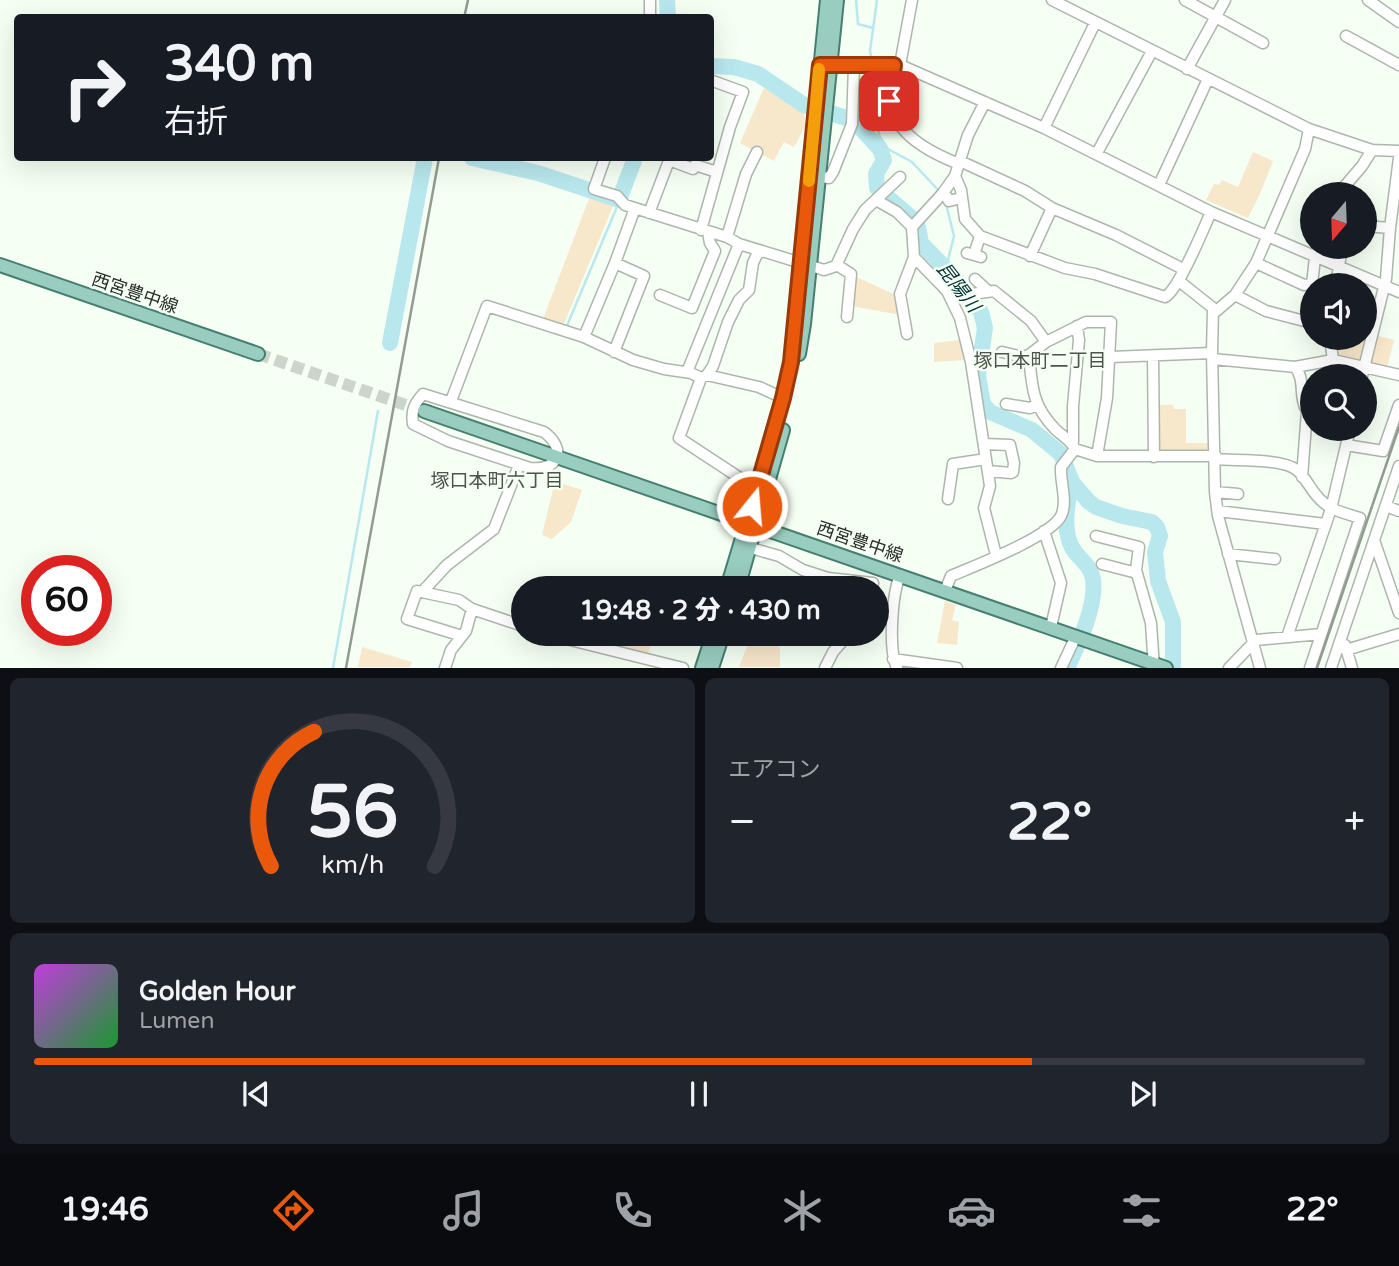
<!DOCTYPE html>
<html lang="ja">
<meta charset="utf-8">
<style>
body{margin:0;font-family:"Varela Round","Noto Sans JP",sans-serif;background:#20242c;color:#f1f3f6;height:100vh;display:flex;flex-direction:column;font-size:26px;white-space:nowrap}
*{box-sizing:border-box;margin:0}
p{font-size:23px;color:#9ea1a6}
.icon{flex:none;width:38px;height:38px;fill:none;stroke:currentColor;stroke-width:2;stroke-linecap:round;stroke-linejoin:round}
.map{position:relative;height:668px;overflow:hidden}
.side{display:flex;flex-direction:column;gap:10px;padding:10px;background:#0d0f14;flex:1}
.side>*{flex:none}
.top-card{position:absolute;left:14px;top:14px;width:700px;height:147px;border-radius:7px;box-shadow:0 7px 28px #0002;background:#171b24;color:#f1f3f6;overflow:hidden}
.needle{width:46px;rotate:199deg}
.tools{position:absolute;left:1300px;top:182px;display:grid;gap:14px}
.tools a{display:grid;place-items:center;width:77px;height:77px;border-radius:50%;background:#171b24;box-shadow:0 7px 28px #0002;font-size:35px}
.speed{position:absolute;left:21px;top:555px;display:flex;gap:14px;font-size:35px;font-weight:700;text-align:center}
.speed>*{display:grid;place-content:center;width:91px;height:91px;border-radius:50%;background:#171b24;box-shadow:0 7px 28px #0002;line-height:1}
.speed .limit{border:10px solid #d22;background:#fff;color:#111}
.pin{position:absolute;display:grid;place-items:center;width:60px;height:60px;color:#fff;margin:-30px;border-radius:14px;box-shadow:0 4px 10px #0006}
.me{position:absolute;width:77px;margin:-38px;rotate:17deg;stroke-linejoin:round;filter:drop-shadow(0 0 5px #0008)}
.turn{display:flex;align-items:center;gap:24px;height:147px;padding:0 35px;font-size:32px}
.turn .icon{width:91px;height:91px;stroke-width:2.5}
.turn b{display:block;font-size:49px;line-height:60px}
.big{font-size:52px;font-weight:800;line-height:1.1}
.side .tile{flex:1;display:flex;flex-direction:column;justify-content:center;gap:10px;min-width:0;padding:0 24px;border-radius:10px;background:#20242c}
.side .dial{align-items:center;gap:0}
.dial svg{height:182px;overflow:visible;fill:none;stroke:#363941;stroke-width:7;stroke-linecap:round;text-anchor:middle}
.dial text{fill:#f1f3f6;stroke:none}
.song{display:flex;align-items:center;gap:21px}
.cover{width:84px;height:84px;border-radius:10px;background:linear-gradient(135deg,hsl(290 70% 55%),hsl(130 70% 35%))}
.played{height:7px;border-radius:4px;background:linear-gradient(90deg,#ea580c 75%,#363941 75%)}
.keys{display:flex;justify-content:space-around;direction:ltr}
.heat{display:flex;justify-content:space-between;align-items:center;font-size:38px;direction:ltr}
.side .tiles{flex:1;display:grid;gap:10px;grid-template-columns:1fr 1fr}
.tile:last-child{grid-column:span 2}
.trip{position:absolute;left:511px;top:576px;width:378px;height:70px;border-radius:35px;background:#171b24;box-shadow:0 7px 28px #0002;font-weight:800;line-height:70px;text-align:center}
.tabs{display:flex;height:112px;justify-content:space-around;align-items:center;background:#090b0e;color:#9ea1a6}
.tabs .icon{width:49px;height:49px}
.tabs .selected{color:#ea580c}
.tabs b{font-size:32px;color:#f1f3f6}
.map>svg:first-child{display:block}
.green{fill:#f7e7cb}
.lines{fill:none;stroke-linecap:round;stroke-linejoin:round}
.stream{stroke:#b8e8ee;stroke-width:2.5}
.river{stroke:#b8e8ee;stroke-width:16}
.major-tunnel{stroke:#ccd5cb;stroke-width:12;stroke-dasharray:12 6;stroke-linecap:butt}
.minor-casing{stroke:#adb6ac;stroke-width:13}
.major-casing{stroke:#467f6f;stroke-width:16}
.minor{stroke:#fff;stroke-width:10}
.major{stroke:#99cdbf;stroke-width:12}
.rail{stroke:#929a92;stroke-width:2.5}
.route-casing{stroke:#983908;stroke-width:18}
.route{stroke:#ea580c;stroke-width:12}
.slow{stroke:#f59e0b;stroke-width:12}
.labels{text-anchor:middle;stroke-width:5;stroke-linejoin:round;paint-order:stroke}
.street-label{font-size:18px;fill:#292d29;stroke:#f5fff4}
.water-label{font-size:19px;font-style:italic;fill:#013035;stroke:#f5fff4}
.neighbourhood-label{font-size:19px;fill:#4c544b;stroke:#f5fff4}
</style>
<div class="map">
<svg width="1399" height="668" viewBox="0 0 1399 668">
<rect width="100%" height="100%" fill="#f5fff4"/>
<!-- green -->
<path class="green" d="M764,88L804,111L805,127L794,147L784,142L774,161L740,143Z
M1253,152L1273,161L1260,194L1248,218L1206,200L1214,184L1219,185L1222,180L1238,187Z
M590,196L614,204L563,326L543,319Z
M854,276L896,295L900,315L851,306Z
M1375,335L1394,340L1387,368L1370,364Z
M1332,338L1366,339L1362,360C1341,363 1335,357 1332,338Z
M961,340L966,360L934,362V343Z
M1156,405H1173L1174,409H1186V443H1211L1212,452L1157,453Z
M555,481L582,490L571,522L552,539L542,535Z
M945,601L956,605L952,620L959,622L957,645L937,643Z
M611,634H655L648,653L608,643Z
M752,634H775L780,649V667H739Z
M362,647L412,662L410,667H358Z"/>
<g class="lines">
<!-- stream -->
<path class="stream" d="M856,0L858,24L873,28
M877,0L870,51L877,88L875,121L880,137L888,149L912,162L940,192
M946,204L954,236L946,268
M566,328L619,202
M1383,552L1395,587
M333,668L378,411"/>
<!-- river -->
<path class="river" d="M667,0L668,18
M710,66L734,67L758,74L804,105L853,120L880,149L884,160L876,174L877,188L914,220L918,227L921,243L957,280L964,292L981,312L985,328L978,375L983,404L990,412L1032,430L1061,454L1072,482L1089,502L1096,507L1122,516L1152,522L1157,527L1160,536L1155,552L1158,581L1173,622V668
M472,158L538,173L619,200L635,158
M390,343L425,158
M1067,668C1078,645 1097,605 1093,579C1091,567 1082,561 1075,552C1061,534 1067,503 1072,482"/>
<!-- major-tunnel -->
<path class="major-tunnel" d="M258,354L423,411"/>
<defs>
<path id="minor" d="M650,0V18
M1052,0L1309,129L1372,150L1399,151
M1185,0L1263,43
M1368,0L1399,22
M1346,36L1399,65
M824,65H900L1044,128L1211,212L1399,292
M894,65C878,121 911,145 959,164
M900,65L912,0
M1187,69L1225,0
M1044,128L1095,23
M1097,153L1152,51
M605,158L594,189L617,196L625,205L727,237L739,244L824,270L836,266L853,229L865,210L900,177
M669,160L693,169L695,165L717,172
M960,161L1025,191L1052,208L1116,235L1183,269
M955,176L961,190L965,219L980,236L1065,268L1095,274L1165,297C1179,289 1203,230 1211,212
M819,177L829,178L833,172L852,124L854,67
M1159,185L1208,79
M944,192L949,201L961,198
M1338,194L1362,166L1372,150
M876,200L897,212L912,227L914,257L900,294L907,334
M649,213L670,158
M1365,226L1390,228
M912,227L943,193L955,176L968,135L985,102
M701,230L730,127L743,92L710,80
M727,237L746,174L757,152
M967,253L981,257
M974,255L980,236
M1030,256L1052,208
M914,257L947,291L960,318L971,362L990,486L984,508L996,555
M1256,263L1304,285L1312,284L1315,258
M837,265L851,274L847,317
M975,279L988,291
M1179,281L1213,308L1212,353L1215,492L1218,516L1260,668
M1336,285L1342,247
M660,295L692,308L715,251L710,243L708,232
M1235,295L1266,311L1312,323
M950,297L994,291L1031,321L1046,342
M1214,313L1235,295L1256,263L1305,149L1309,129
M584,337L615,263L635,208
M1330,338L1333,360L1399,375
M614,352L644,276L615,263
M1002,352L1023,357L1029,355
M1153,356L1154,457
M1111,357L1212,353
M1213,359L1295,367L1333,360
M1295,367C1306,380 1298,397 1307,411L1302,477
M687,372L739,244
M707,375L759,387L783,398
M1362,376L1386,279L1390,228L1399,158
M701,378L679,438L749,484L757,487
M423,394L544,432C567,449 559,471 530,468L448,441L413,424C411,411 414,404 423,394Z
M451,401L487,306L584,337L633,360L664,369L691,373L701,378L707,375L713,366L728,322L739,300L749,290L753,263L759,250
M1006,404L1030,408L1038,405
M1073,442V406L1079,340L1077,326
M984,444L1010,445L1014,463L1013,472L1011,473L988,471
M1346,445L1383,451L1399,405
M1075,449C1071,440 1062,436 1055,429C1032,405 1032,387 1029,355L1046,342L1086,322H1111L1107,398L1097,456
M1216,459C1236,461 1281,458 1297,470C1305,477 1310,488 1317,496C1328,510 1344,513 1360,518L1310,668
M1215,492L1238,494
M948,499L953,464L986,459
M1386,506L1399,511
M1218,511L1325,524
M1044,531L1061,583L1051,627
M1096,536L1139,547L1136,570L1151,623L1154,668
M1374,540L1399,613
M751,548L779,556L803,570L828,578L873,583
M1228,554L1275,559
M1102,564L1137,573
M423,591L447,565L494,529L519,465
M945,591L951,576C974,566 1050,537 1061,516C1068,501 1060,483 1061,467L1075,449L1097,456H1216
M546,634L683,668
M462,636L407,619L417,591L459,600L472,609L523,626
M1287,637L1331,509L1350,429
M1345,645L1352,668
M1346,650L1399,634
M893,659L957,668
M445,668L451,650L466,631L472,609
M825,668L833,652L849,634
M897,668C888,649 892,595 900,575
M1061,668L1076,636
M1229,668L1256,640L1321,634
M1331,668L1399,466"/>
<path id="major" d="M0,265L258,354
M799,354L804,324L837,0
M424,411L1166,668
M727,588L776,425L791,362L827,0
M738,588L783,430
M702,668L713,634
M712,668L723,634"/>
</defs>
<!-- minor casing -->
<use href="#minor" class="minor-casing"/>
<!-- major casing -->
<use href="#major" class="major-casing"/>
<!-- minor -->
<use href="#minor" class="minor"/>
<!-- major -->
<use href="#major" class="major"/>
<!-- rail -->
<path class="rail" d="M464,18L468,0
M346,668L439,158
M1317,668L1399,427"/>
</g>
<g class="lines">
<defs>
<path id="route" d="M752,506L783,398L791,362L820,65H894L889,101"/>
</defs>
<!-- route casing -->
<use href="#route" class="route-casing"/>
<!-- route -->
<use href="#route" class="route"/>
<!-- slow -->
<path class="slow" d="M809,181L819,69"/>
</g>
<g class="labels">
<!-- street labels -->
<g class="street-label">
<text transform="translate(135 293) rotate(19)" y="6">西宮豊中線</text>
<text transform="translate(860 542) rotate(19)" y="6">西宮豊中線</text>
</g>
<!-- water labels -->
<g class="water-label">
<text transform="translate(959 287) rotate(52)" y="7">昆陽川</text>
</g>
<!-- neighbourhood labels -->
<g class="neighbourhood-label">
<text x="1040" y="367">塚口本町二丁目</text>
<text x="497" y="487">塚口本町六丁目</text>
</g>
</g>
</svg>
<div class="tools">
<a><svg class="needle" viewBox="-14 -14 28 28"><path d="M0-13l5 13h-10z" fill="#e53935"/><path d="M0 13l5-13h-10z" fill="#9ea1a6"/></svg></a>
<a><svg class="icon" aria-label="sound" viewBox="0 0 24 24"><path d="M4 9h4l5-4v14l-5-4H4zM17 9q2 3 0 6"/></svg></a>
<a><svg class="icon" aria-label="search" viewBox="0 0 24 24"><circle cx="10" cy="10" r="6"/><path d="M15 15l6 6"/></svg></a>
</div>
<div class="speed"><div class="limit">60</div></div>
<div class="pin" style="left:889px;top:101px;background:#d93025"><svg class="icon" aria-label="arrive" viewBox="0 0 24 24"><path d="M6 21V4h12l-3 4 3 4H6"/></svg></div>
<svg class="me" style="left:752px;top:506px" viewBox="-20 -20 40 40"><circle r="17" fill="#ea580c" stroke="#fff" stroke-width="3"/><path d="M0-11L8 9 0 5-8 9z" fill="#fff"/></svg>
<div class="trip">19:48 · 2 分 · 430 m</div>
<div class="top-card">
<div class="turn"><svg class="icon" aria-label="right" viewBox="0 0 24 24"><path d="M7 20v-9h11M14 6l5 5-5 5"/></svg><div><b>340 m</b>右折</div></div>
</div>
</div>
<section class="side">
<div class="tiles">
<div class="tile dial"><svg viewBox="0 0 100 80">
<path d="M14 69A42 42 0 1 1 86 69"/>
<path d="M14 69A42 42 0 0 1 33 10" stroke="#ea580c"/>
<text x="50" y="56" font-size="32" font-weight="700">56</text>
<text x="50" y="72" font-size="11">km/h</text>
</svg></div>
<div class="tile"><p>エアコン</p>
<div class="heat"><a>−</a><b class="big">22°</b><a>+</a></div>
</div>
<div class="tile">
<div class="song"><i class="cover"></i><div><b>Golden Hour</b><p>Lumen</p></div></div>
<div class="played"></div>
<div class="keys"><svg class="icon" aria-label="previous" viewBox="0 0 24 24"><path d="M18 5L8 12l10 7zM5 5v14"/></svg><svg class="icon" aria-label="pause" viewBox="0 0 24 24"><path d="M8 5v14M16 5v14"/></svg><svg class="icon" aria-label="next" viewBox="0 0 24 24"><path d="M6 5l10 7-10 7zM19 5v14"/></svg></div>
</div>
</div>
</section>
<nav class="tabs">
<b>19:46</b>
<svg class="icon selected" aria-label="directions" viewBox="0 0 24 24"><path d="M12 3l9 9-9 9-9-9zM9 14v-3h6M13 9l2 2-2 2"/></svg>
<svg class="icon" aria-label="music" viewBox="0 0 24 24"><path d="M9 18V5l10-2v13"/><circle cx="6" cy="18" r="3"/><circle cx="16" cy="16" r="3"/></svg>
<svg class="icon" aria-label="phone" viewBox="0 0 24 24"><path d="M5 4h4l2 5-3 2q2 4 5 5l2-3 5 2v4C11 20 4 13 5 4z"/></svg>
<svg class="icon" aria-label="climate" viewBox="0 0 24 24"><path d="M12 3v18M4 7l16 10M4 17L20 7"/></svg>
<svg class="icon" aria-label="car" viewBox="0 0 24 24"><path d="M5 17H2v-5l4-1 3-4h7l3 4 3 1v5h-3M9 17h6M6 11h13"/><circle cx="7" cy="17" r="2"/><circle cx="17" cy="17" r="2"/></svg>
<svg class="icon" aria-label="filters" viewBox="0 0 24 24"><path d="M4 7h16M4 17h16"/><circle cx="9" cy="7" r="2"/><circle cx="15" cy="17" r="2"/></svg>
<b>22°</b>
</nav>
